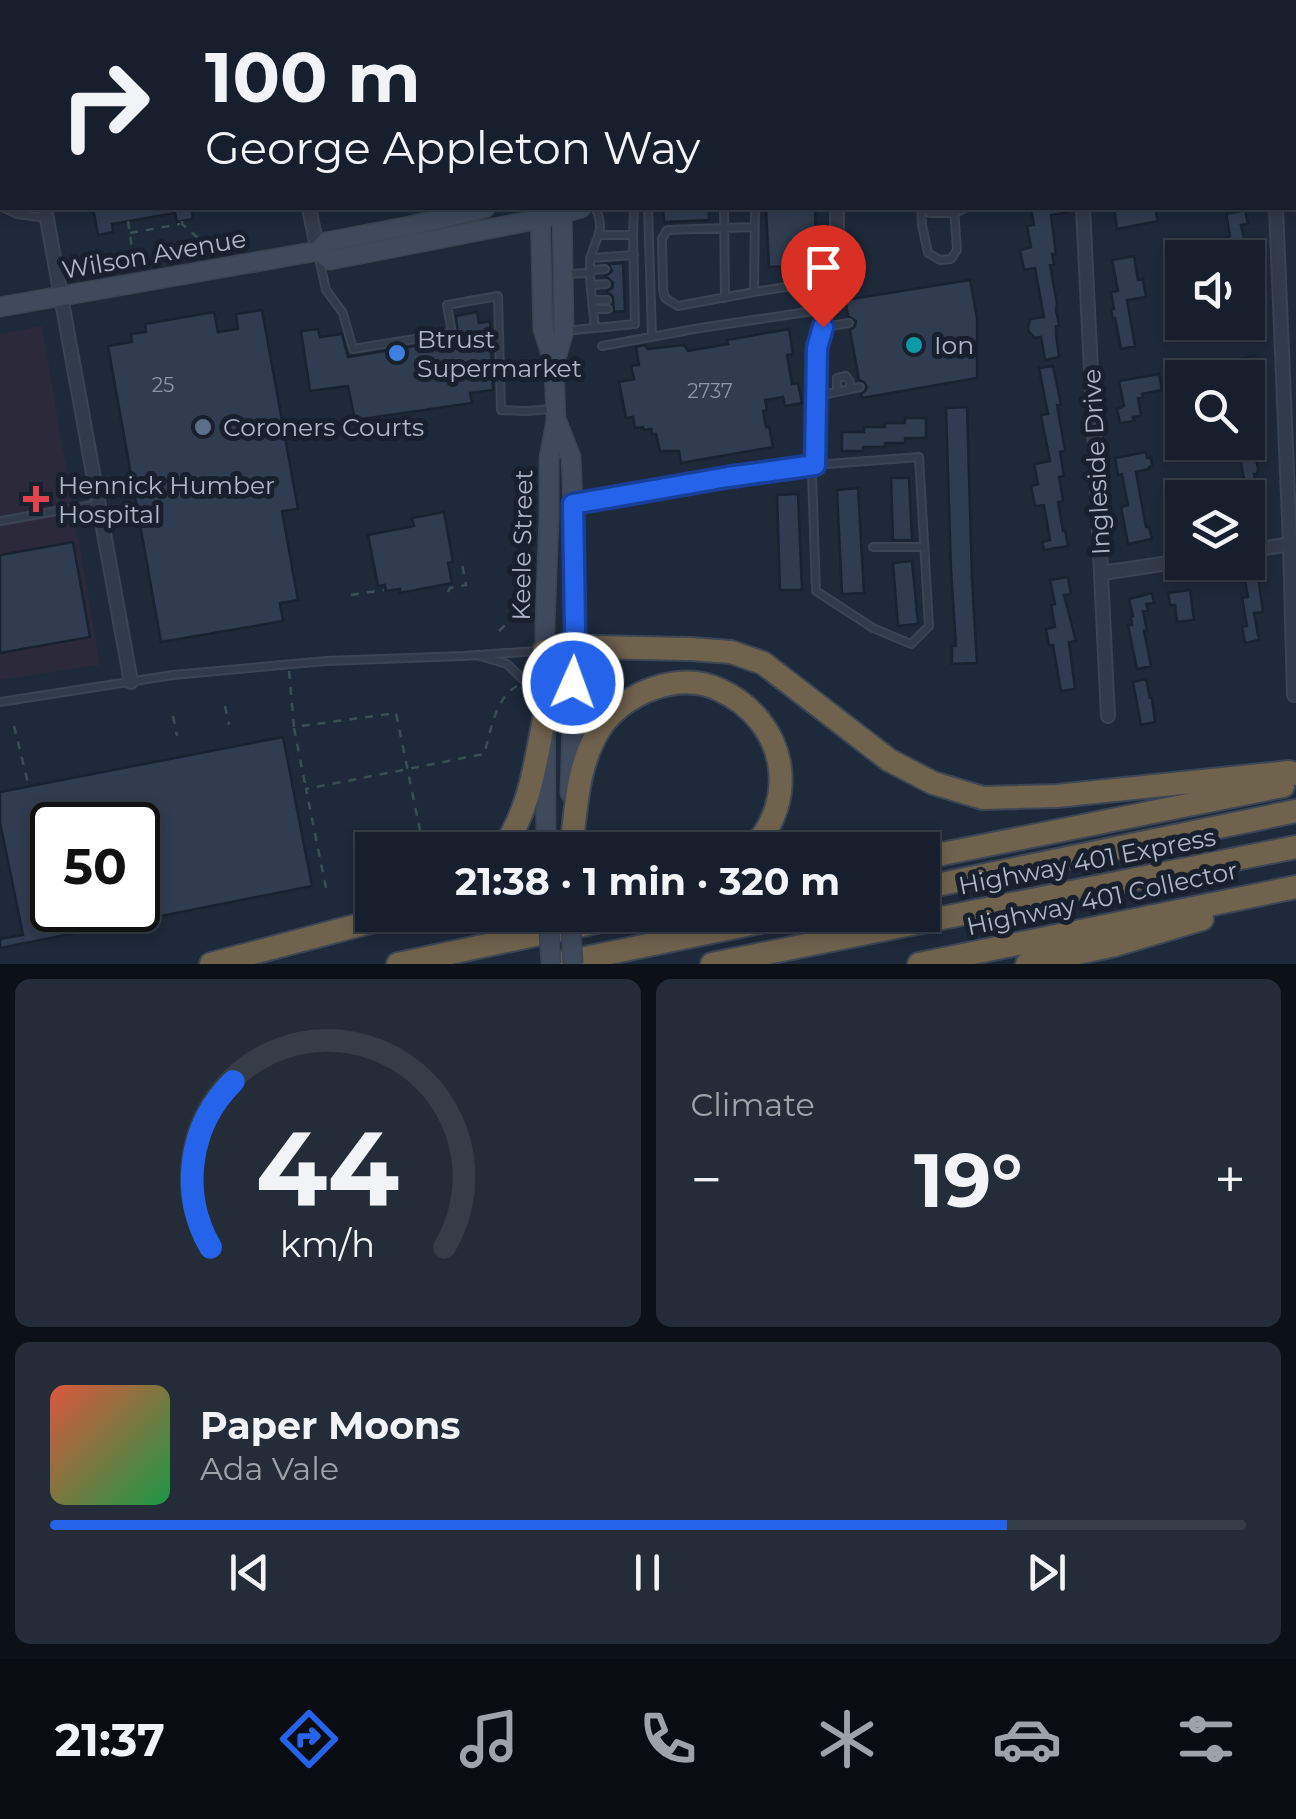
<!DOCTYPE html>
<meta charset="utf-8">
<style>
body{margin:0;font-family:Montserrat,sans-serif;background:#232c37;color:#f1f3f6;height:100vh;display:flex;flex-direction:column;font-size:38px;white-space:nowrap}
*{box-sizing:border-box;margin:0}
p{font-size:32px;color:#9ea2a9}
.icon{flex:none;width:55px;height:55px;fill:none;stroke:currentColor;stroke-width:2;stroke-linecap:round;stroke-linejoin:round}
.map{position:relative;height:964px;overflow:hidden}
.details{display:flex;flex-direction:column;gap:15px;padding:15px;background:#0c1118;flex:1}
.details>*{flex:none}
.banner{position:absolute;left:0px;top:0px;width:1298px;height:210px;box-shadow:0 5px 15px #0003,0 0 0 2px #353d47;background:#161f2b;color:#f1f3f6;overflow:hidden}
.controls{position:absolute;left:1165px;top:240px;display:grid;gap:20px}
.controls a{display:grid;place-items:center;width:100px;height:100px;border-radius:0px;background:#161f2b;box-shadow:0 5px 15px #0003,0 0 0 2px #353d47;font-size:50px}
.speed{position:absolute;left:30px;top:802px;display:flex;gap:20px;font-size:50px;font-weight:700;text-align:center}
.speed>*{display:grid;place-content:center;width:130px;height:130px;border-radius:50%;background:#161f2b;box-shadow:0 5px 15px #0003,0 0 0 2px #353d47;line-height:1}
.speed .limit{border:5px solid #111;border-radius:15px;background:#fff;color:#111}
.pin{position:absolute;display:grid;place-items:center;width:85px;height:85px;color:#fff;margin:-102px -42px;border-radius:50% 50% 50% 0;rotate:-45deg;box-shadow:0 0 10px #0007}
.pin .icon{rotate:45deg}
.me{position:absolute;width:110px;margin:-55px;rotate:2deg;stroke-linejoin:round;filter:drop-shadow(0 0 8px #0008)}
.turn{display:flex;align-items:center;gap:35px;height:210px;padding:0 40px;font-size:45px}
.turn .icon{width:130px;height:130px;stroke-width:2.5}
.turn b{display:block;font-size:70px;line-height:85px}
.big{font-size:75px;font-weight:700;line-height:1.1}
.details .card{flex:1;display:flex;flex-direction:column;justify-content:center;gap:15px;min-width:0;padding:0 35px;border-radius:15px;background:#232c37}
.details .dial{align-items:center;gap:0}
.dial svg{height:260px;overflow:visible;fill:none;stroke:#353d47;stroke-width:7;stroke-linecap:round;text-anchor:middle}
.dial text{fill:#f1f3f6;stroke:none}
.song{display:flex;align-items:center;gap:30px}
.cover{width:120px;height:120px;border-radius:15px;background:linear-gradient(135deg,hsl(10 70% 55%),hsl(140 70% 35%))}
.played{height:10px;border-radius:5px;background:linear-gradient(90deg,#2563eb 80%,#353d47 80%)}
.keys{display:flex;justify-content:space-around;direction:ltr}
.heat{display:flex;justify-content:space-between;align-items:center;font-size:55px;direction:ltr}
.details .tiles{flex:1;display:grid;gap:15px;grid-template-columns:1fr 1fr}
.card:last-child{grid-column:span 2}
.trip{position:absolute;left:355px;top:832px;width:585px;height:100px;border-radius:0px;background:#161f2b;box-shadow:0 5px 15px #0003,0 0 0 2px #353d47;font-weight:700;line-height:100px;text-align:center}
.tab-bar{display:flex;height:160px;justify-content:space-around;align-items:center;background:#090c11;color:#9ea2a9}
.tab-bar .icon{width:70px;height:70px}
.tab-bar .active{color:#2563eb}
.tab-bar b{font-size:45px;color:#f1f3f6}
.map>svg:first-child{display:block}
.medical{fill:#2c2a3a}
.building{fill:#303d50;stroke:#192230;stroke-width:2.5;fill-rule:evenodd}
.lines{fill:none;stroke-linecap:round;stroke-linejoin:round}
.service-casing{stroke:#3b4453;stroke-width:10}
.minor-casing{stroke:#3b4453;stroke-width:16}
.secondary-casing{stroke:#3b4453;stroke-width:21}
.motorway-casing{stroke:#3c4654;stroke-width:26}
.path{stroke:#395052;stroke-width:2.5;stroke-dasharray:8 8;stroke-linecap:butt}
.service{stroke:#323b49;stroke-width:6}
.minor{stroke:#323b49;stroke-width:12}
.secondary{stroke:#3f4a5d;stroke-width:18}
.motorway{stroke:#70634e;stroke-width:22}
.secondary-bridge-casing{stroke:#3b4453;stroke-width:21;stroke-linecap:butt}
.secondary-bridge{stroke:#3f4a5d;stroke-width:18}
.route-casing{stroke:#184099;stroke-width:25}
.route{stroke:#2563eb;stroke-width:18}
.culture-dot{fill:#0f9aa8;stroke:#18202d;stroke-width:4}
.shop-dot{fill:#3f7fe0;stroke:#18202d;stroke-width:4}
.service-dot{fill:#5c6f8a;stroke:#18202d;stroke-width:4}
.health-dot{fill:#e0444e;stroke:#18202d;stroke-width:4}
.labels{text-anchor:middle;stroke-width:10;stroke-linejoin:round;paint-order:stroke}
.number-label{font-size:20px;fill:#8b96a6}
.street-label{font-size:25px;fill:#acb6c6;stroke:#18202d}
.poi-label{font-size:25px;fill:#acb6c6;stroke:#18202d;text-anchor:start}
</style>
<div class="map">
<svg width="1296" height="964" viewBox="0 0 1296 964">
<rect width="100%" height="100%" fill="#1e2939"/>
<!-- medical -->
<path class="medical" d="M42,326L100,665L0,680V334Z"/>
<!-- building -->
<path class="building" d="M93,208H191L193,219L177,222L175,213L112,224L113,232L98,235Z
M663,208H709V220L664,222Z
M766,208H815L817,265L769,267Z
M1031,208H1068L1069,212L1051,215L1056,254H1052L1054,264L1050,265L1057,304L1056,310L1059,325L1056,326V334L1059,357L1045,360L1041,337L1035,338L1029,332L1028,328L1030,319L1044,317L1035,268L1024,270L1020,250L1031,247L1027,226L1034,225Z
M1114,208H1155L1158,221L1117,229Z
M1245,210L1248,224L1241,225L1247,251L1231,254V251L1226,252L1223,239L1230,236L1226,214Z
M1134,256L1138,280L1143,279L1146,297L1127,300L1135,346L1121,349L1115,318L1113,319L1111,309H1114L1111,292L1118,291L1112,260Z
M623,263L625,311L614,312L613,297L607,291L612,288L613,283L606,276L612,271L609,264Z
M970,280L977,318V378L862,398L861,394L865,391L867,387L864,382L859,380L850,330L855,326L856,321L848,316L845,300Z
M262,310L298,509L282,511L298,600L280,603L283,621L161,642L108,346L132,342L131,334L146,332L145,324L214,312L218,332L238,329L236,314Z
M477,312L479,323L490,321L493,390L470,393L472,403L355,420L348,386L310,391L301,331L318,329L320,337L342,334L348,357L458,339L456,316Z
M789,329L793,354L787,355L792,384L798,383L802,403L785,406L783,397L765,400L767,410L763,411L766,427L769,426L773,447L681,463L679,451H660L656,434H652L651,429L644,430L643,427L635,428L633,417L626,418L619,382L634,379L631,366L639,365L636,347L644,345L648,349L684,345L688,351L728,344L727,340Z
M1255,356L1259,378L1248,380V378H1214L1212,364Z
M1053,366L1061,404L1057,405L1065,450L1060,452L1064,476L1059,477L1063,501L1058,502L1063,531L1065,530L1068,546L1044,550L1042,542L1050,540L1044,505L1035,506L1031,486L1038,484L1034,464L1050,461L1041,415L1048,414L1039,368Z
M1159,374L1162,390L1142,394L1143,397L1138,398L1141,416L1133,417L1134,421L1120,423L1117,409L1124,406L1119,381Z
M967,407L972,579L977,663L952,664V646H956L951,569L946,408Z
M905,418H926V438H905V443H885V447H863V451H842V432H864V427H885V423H905Z
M1237,442H1253L1258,469L1257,474H1254L1258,496L1221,498L1228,487L1245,484Z
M1146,452L1147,458L1151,457L1152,466L1149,467V469L1136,472L1146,527H1149L1152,539L1128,544L1121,507L1128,505L1122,474L1118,475L1115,458Z
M891,478H909L912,540H893Z
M858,488L864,593L842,594L837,490Z
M798,494L802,590H780L777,495Z
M444,512L453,562L448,563L452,583L400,593V589L386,591L385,585L378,586L368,535L414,526L412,518Z
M73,542L90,637L0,653V555Z
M912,561L918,624L898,626L893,563Z
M1257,567L1263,612L1254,613L1259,640L1245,643L1242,627L1247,626L1242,598L1248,597L1243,570Z
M1068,577L1071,594L1064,595L1076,641L1069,642L1075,689L1061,691L1053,645L1049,646L1046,629L1055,627L1051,605L1055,604L1050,580Z
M1190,590L1194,620L1177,622L1175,605H1170L1168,593Z
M1152,593L1154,603L1146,604L1148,610L1143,611L1147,631H1144L1151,666L1137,669L1128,625H1132L1131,617L1133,616L1129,599Z
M1146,679L1150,698H1152L1155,722L1141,725L1133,682Z
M283,737L312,886L0,948V939L23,935L0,822V792ZM52,825H138V910H52Z"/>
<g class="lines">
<defs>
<path id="service" d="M838,0V2
M1061,0L1062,2
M402,2L413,0
M0,128H2
M0,206L17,214L47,218
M595,208C608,232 592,241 590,262C589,283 593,307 595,328L635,324L633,235H600
M648,208L652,336
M724,208L725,298
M755,208L754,292L817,282L832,283
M921,208L922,225L928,253L940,260L951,259L957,250L954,208
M924,208L930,213H955L965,208
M754,227L667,230L662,239L663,289L665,298L678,306L754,292
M633,235L634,208
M319,258L326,290L343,313L353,349L452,333L447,305L498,296L501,410L525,411L555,409
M590,258L634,255
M591,270L605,269
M567,274L591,273
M592,285L606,284
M593,300H607
M593,309H608
M824,327L849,323
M565,331L595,328
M602,346L700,328L827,309
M837,392V378L846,376L850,382V389
M817,396L860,387
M919,457L929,626L911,644L873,628L816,591L812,474L815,465Z
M0,521L97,504
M873,547H924
M480,656L507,664L530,686L538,707
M0,702L173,675L326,661L463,656L538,651"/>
<path id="minor" d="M7,0V2
M271,0V2
M1269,2L1270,0
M45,208L131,682
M309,208L318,251
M1083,208L1108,716
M1276,208L1290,544L1294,695
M573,504L728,477L815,465L817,348L837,267V208
M1248,551L1290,544
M1102,573L1182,561"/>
<path id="secondary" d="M542,2L544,0
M1139,2L1153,0
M540,208L543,329L554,365L556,421L549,459V518L545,624L546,850
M318,251L330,260L540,219L581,208
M0,307L318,251L326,242L410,226L485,208
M554,365L564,331L562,208
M557,422L571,457L573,504L575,625L570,793"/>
<path id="motorway" d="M544,651L592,647L690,649L731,652L763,663L889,760L933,783L983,798L1057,796L1289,772L1296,774
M502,850C529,811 535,766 544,719
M571,850C576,810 577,766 599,730C622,693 679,670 720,690C786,721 801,798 751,850
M922,858L1283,786
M922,888L1296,811
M211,964L397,915
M398,964L629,915
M556,964L794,915
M712,964L1296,847
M919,964L1296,887
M1027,964L1115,945L1202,919"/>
</defs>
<!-- service casing -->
<use href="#service" class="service-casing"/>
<!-- minor casing -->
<use href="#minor" class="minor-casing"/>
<!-- secondary casing -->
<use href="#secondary" class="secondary-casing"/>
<!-- motorway casing -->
<use href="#motorway" class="motorway-casing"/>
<!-- path -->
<path class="path" d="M128,221L135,269
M182,221V224L218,255
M130,233L180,224
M448,592L450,588L466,585L461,558
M351,595L384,590
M499,631L529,602
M289,671L294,727L396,713L424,850
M225,706L229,725
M173,716L177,736
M14,726L29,787
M294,728L306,789
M326,888L306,789L484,754C491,731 495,698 517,686"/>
<!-- service -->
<use href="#service" class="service"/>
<!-- minor -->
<use href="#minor" class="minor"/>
<!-- secondary -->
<use href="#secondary" class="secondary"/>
<!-- motorway -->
<use href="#motorway" class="motorway"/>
<defs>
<path id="secondary-bridge" d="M548,915L551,964
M570,915L573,964"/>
</defs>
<!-- secondary-bridge casing -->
<use href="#secondary-bridge" class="secondary-bridge-casing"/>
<!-- secondary-bridge -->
<use href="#secondary-bridge" class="secondary-bridge"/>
</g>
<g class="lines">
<defs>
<path id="route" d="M573,683L575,625L573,504L728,477L815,465L817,348L823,327"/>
</defs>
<!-- route casing -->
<use href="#route" class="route-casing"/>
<!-- route -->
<use href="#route" class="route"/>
</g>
<!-- markers -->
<circle class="culture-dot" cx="914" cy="345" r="10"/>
<circle class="shop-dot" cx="397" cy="353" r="10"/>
<circle class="service-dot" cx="203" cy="427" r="10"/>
<path class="health-dot" d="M31 484h10v10h10v10h-10v10h-10v-10h-10v-10h10z"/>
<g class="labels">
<!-- number labels -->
<g class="number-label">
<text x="163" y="392">25</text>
<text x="710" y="398">2737</text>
</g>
<!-- street labels -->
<g class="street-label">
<text transform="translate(154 254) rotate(-10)" y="9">Wilson Avenue</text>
<text transform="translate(1096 462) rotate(-93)" y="9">Ingleside Drive</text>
<text transform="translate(522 545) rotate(-89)" y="9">Keele Street</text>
<text transform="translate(1087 861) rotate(-11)" y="9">Highway 401 Express</text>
<text transform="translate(1102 898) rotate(-12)" y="9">Highway 401 Collector</text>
</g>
<!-- poi labels -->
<g class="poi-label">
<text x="417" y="348">Btrust<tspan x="417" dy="29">Supermarket</tspan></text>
<text x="934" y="354">Ion</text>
<text x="223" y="436">Coroners Courts</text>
<text x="58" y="494">Hennick Humber<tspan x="58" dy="29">Hospital</tspan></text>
</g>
</g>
</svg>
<div class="controls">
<a><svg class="icon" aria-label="sound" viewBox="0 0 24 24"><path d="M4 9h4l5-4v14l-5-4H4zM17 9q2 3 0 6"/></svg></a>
<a><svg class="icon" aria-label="search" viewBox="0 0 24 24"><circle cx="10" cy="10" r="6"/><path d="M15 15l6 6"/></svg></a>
<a><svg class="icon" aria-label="layers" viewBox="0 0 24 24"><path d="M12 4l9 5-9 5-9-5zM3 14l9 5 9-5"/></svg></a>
</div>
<div class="speed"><div class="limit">50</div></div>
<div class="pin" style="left:823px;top:327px;background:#d93025"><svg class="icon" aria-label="arrive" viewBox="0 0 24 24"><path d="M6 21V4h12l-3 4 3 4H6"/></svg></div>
<svg class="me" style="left:573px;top:683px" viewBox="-20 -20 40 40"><circle r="17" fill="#2563eb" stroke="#fff" stroke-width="3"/><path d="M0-11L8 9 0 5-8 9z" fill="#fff"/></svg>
<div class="trip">21:38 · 1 min · 320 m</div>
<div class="banner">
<div class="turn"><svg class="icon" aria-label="right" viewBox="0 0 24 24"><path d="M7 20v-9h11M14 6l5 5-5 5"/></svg><div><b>100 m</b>George Appleton Way</div></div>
</div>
</div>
<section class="details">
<div class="tiles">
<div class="card dial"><svg viewBox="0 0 100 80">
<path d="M14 69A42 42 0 1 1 86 69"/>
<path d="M14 69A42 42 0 0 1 21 18" stroke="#2563eb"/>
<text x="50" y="56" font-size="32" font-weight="700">44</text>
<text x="50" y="72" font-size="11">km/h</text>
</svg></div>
<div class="card"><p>Climate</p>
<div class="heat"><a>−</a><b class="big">19°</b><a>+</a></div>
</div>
<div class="card">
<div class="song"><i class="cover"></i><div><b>Paper Moons</b><p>Ada Vale</p></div></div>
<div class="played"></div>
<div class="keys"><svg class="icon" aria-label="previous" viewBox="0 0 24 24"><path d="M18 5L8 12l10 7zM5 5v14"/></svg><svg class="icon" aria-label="pause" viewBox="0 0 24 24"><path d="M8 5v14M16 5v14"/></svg><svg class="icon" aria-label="next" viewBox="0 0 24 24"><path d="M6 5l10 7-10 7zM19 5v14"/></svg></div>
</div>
</div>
</section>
<nav class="tab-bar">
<b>21:37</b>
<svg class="icon active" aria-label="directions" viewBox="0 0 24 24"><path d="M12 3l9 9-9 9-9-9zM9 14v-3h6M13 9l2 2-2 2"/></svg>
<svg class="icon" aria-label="music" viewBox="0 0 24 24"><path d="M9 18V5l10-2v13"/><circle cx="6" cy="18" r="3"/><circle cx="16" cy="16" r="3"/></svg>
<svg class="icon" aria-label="phone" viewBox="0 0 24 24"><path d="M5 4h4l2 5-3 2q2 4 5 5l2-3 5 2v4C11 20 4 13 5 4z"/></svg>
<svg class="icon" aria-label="climate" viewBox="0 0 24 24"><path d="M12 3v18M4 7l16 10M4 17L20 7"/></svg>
<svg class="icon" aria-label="car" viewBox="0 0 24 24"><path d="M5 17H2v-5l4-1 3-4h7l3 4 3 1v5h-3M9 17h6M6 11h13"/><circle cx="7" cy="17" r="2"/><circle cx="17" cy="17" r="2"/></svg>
<svg class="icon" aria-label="filters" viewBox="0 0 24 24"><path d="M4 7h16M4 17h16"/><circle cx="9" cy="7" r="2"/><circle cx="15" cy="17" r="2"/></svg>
</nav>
